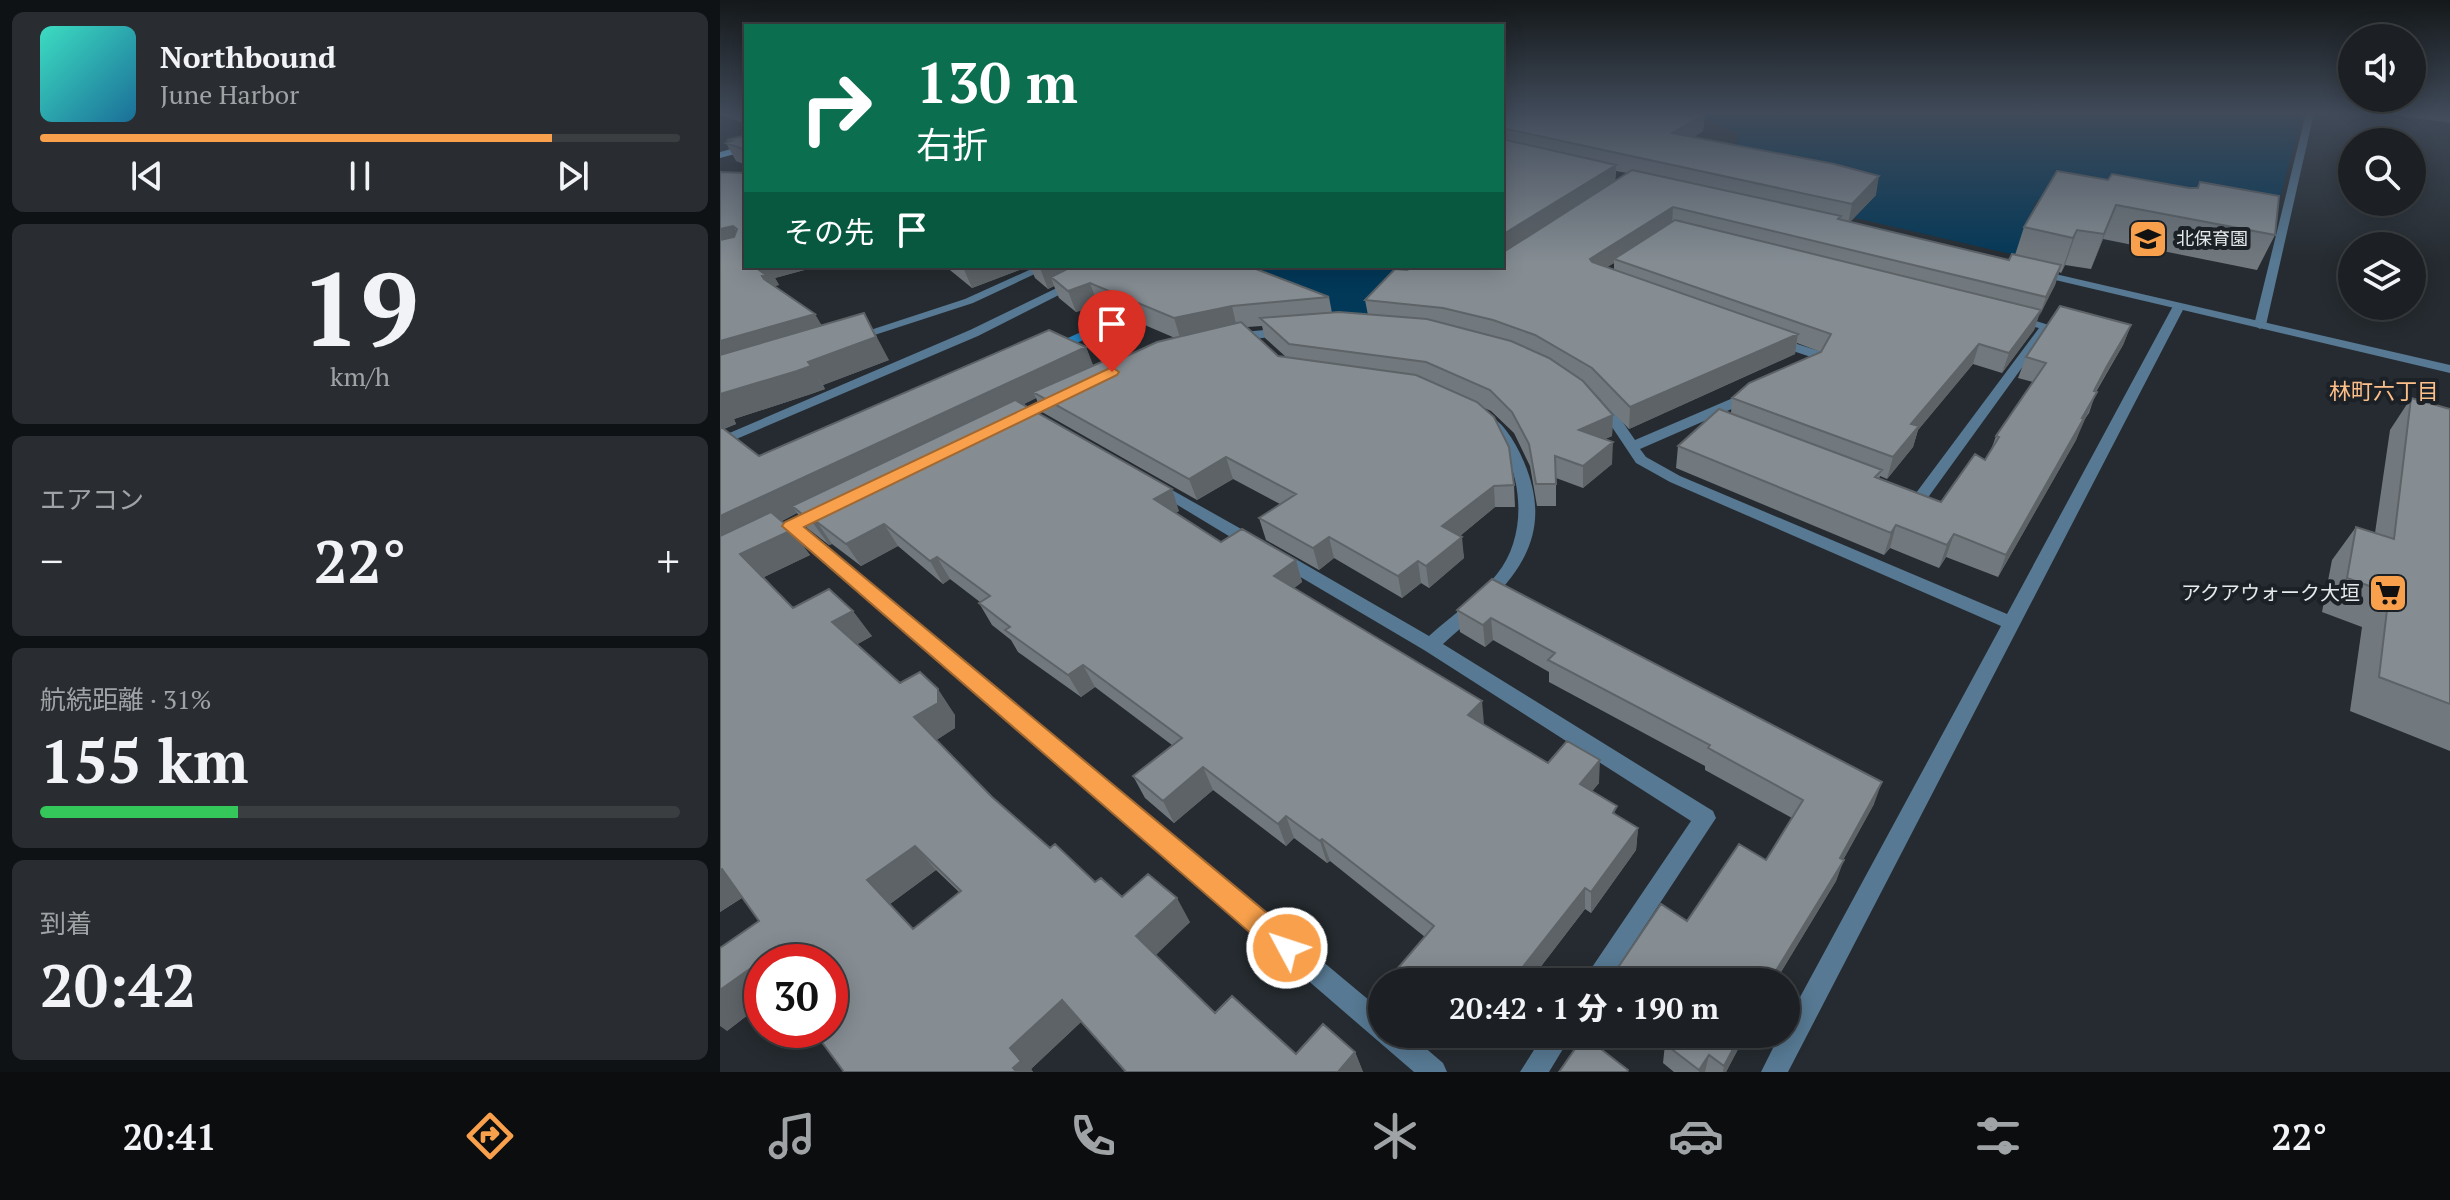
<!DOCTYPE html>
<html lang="ja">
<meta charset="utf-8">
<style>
body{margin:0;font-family:"PT Serif","Noto Sans JP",serif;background:#292d31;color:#f1f3f6;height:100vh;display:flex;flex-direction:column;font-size:30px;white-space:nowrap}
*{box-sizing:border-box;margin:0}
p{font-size:26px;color:#a0a3a6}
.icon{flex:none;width:44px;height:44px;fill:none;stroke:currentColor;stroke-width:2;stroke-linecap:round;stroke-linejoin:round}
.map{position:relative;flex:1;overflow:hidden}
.drawer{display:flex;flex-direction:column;gap:12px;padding:12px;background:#0f1214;width:720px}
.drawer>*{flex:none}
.hud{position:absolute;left:24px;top:24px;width:760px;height:244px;border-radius:0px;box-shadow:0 4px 20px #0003,0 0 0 2px #3a3e41;background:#0b6e4f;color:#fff;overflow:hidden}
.buttons{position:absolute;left:1618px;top:24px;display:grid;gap:16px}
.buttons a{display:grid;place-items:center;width:88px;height:88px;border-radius:50%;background:#1c2024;box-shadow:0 4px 20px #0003,0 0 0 2px #3a3e41;font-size:40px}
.speed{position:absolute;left:24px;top:944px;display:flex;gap:16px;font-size:40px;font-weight:700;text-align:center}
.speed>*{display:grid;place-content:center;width:104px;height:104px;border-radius:50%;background:#1c2024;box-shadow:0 4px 20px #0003,0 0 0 2px #3a3e41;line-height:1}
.speed .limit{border:12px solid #d22;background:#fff;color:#111}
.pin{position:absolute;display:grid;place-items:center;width:68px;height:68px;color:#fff;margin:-82px -34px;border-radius:50% 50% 50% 0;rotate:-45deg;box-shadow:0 0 8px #0007}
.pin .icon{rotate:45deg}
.me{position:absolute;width:88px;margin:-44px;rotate:310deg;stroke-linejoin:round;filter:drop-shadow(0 0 6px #0008)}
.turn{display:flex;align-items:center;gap:28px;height:168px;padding:0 40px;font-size:36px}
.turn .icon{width:104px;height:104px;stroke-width:2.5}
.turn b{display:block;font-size:56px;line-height:68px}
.then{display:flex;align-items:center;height:76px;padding:0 40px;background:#0003;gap:16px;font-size:30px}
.big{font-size:60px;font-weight:800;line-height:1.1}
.drawer .widget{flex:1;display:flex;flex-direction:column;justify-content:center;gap:12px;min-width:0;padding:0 28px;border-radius:12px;background:#292d31}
.drawer .dial{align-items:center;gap:0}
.dial b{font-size:104px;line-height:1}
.song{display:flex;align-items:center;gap:24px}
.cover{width:96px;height:96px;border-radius:12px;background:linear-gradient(135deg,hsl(170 70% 55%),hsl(200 70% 35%))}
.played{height:8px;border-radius:4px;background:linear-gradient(90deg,#f8a04b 80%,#3a3e41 80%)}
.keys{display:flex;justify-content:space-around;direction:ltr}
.heat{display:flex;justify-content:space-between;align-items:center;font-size:44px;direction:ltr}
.charge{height:12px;border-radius:6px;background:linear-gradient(90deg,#34c759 31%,#3a3e41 0)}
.trip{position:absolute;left:648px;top:968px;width:432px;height:80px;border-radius:40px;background:#1c2024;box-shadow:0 4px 20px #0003,0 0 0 2px #3a3e41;font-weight:800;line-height:80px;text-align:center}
.tabs{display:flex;height:128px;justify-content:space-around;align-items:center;background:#0b0d0e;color:#a0a3a6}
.tabs .icon{width:56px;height:56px}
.tabs .active{color:#f8a04b}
.tabs b{font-size:36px;color:#f1f3f6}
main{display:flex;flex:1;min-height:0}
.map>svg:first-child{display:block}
.green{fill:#023858}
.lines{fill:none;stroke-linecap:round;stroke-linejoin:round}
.stream{stroke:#2382bd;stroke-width:8}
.minor{fill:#577993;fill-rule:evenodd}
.tertiary{fill:#577993;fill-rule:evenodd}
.primary{fill:#80c8fe;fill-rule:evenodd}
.wall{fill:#72797e;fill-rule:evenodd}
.shaded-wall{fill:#5d6367}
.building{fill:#858d93;stroke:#5d6367;stroke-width:2;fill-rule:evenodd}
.route{fill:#f8a04b;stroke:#a16831;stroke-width:2}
.labels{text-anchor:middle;stroke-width:8;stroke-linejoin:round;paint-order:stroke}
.far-poi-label{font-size:18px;fill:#e5e9ec;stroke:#1b2126;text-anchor:start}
.poi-label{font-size:20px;fill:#e5e9ec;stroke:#1b2126;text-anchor:end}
.neighbourhood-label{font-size:22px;fill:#fdbf89;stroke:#1b2126}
</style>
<main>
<section class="drawer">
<div class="widget">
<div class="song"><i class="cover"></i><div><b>Northbound</b><p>June Harbor</p></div></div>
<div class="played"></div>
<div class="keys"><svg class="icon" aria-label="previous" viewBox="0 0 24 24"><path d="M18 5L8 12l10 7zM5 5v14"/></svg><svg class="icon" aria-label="pause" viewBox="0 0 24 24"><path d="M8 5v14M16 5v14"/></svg><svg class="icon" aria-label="next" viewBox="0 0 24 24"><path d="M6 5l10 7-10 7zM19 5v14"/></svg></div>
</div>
<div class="widget dial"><b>19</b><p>km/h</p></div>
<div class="widget"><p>エアコン</p>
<div class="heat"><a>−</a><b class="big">22°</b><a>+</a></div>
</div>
<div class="widget"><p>航続距離 · 31%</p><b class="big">155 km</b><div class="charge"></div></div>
<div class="widget"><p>到着</p><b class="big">20:42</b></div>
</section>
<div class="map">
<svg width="1730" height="1072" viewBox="0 0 1730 1072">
<rect width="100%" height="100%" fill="#252b30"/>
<!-- green -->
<path class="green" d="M965,113H1583L1552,227L1444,221L1316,201L1295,255L1118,214L1011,161L1019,133Z
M515,266H697L640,323H603Z"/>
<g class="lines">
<!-- stream -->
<path class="stream" d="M338,347L417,311"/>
<!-- minor -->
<path class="minor" d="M1586,113H1594L1546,325L1540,329L1534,325Z
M318,266H332L253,303L136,341L132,342L126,338L245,299Z
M382,266H396L258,336L0,446V437L250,330Z
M1459,303L1465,306L1068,1072H1041L1060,1034H1066V1023L1281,626L950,482L916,463L892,427L871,404L873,401H883L902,421L915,440L1027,392H1037V398L920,449L926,457L960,476L1287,614L1453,306Z
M1297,315L1332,326L1204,503C1196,506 1183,501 1177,494L1185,489L1196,493L1319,328L1293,322L1291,319Z
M566,328L572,332L570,335L513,341L507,337L513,333Z
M1056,337L1102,352L1104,355L1094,371H1084L1083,368L1091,357L1052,344L1050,341Z
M766,414C783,420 797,445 804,462C841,549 780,593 723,644L993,811L996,818L888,982H862L971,821L704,650L555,562L553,558L555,554H567L709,636C731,616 758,598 777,574C804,541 804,489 785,452C779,439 768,429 759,418Z
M436,481L539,539L541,543L539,547H527L431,489L428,486Z
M99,508L104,509L107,513L83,527L662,1011V1034H689L723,1063L727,1072H694L70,534L52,541L44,536L65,522Z
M824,1034H852L829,1072H800Z"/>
<!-- tertiary -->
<path class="tertiary" d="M1318,270L1730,365V373L1314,275L1313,273Z"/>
<!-- primary -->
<path class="primary" d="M26,145V151L0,158V152Z"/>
</g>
<!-- wall -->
<path class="wall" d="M0,113H26V124L0,115Z
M782,113L985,114L983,131L974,137L1156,195L1130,222L1289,260L1295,255L1304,227L1388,180L1469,188H1477L1480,182L1555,235L1537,270L1383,239L1371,269L1345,265L1341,273L1339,272L1335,285L1318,317L1314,330L1282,373L1253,364L1198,430L1193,447L1167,479L1160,476L1159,479L1221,502L1265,460L1271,450L1276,436L1313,382L1298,378L1306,357L1411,325L1403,345L1376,392L1369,413L1362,423L1356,440L1278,577L1226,557L1219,568L1170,548L1164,555L956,468L958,446L1011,413L1012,398L1101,352L1077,343L1075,354L909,429L869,388L893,415L892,436L885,439L892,464L863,488L836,478V506H817L810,466L794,433L771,411L762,407L794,485L795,507H775L740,536L744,558L709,588L701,583L682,598L614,558L599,570L546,540L539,518L560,504L513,479L477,500L322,412L316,398L304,404L459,511L455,513L501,542L576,560L582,582L574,588L764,724L763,725L828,763L879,783L872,791L897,815L918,828L916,850L871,913L865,909L809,982H666L705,937L610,861L607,863L574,838L566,846L493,790L454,823L425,798L413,776L452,745L375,687L361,697L298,652L291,640L272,625L259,603L260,602L230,579L223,584L178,546L141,566L112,544L109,545L87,528L77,513L62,521L90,555L44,577L73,608L152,636L137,644L180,683L235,715V728L216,740L272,797L330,848L375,882L402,897L470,922L435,955L495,1013L576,1054L635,1052L643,1072H405L361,1022L311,1069L313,1072H124L42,962V1004L7,1031L39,921L22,898L0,912V172L26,173V266H99L55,278L59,285L54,286L102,325L169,360L103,385L105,389L91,394L14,419L16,424L4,429L39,456L366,347L373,366L396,361L455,338L378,305L356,312L339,298L334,286L328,289L315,278L310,266L252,288L225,266H528L609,297L612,313L648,315L645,300L687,270L782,266ZM896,171L907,173L895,181ZM894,263V270L887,267ZM542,326L545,338L566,357L558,356L527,327ZM216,870L239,892L193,929L170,904Z
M1660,113H1730V123Z
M26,135V165L16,161L6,143L9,142L7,140Z
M1691,398L1730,409V751L1630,711L1642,627L1602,612L1612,560L1636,527L1655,533L1670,430Z
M772,579L1154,804L1123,860L1116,881L1055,982H892L893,975L967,921L1046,860L1072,818L985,770V766L829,682V672L773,640L765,647L740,632L737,610Z
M704,1034H730L720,1047Z
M945,1034H1026L1006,1072H954L943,1063L945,1044L950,1037Z"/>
<!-- shaded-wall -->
<path class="shaded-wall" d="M985,114L983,131L951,151L952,133Z
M896,165L895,183L782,256V235Z
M1159,176L1156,195L1128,224L1132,204Z
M1396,205L1383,239L1371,269L1384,234Z
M953,207L952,225L894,259V263L870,278V259Z
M13,226L25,246L0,253V229Z
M1357,230L1345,265L1341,273L1353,238Z
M1341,265L1335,285L1319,317L1326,297Z
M38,266H99L55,278L59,285L53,286L55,298L35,267Z
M246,266H310L252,288L243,267Z
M323,266H375L331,277L334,286L328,289L320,268Z
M370,283L378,305L356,312L348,291Z
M512,306L517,328L461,341L454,318Z
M1321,310L1314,330L1282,373L1289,353Z
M144,313L169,360L103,385L88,362Z
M95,314L108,336L0,368V341Z
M1411,325L1403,345L1378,387L1369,405L1377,392L1356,440L1278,577L1286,555L1362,418L1387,366Z
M1078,334L1075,354L909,429L910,407Z
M1259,344L1253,364L1198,430L1193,447L1167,479L1173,457L1191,424Z
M366,347L375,370L313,392L316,398L80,512L72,506L77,513L0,551V516Z
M91,366L105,389L91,394L14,419L16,424L0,430V394Z
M893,415L892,436L859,451V430Z
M893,442L892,464L863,488V466Z
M506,457L513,479L477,500L469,479Z
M774,486L775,507L725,548L722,526Z
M452,489L459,511L442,521L434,499Z
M97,522L112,544L109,545L93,523Z
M164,524L178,546L141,566L126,544Z
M1176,525L1170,548L1164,555L1171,533Z
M72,530L90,555L40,579L20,554Z
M1234,534L1226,557L1219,568L1227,545Z
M609,537L614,558L599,570L593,548Z
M742,537L744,558L709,588L706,566Z
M217,557L230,579L223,584L210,561Z
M576,560L582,582L561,598L554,576Z
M698,561L701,583L682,598L678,576Z
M133,611L152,636L131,648L112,622Z
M771,618L773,640L765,647L763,625Z
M363,665L375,687L361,697L348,675Z
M218,689L235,715V728L212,743L194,717Z
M762,701L764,724L751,738L748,715Z
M880,760L879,783L860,806V784Z
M483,767L493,790L454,823L443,801Z
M1162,782L1154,804L1122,862L1124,860L1116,881L1055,982H1049Z
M566,816L574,838L566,846L558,824Z
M918,828L916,850L871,913V892Z
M602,839L610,861L607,863L600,841Z
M195,846L216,870L170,904L215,953L147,880Z
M2,869L29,893L0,912V870Z
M865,888V909L809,982H791Z
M457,898L470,922L431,960L416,936Z
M41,961L42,962V1004L7,1031L0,1026V990Z
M342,1000L361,1022L311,1069L313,1072H297L293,1068L290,1048Z
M717,1034H730L720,1047Z
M1021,1034H1026L1006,1072H1003L1004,1066Z
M635,1052L643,1072H618Z
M989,1055L985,1072H979V1070Z"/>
<!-- building -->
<path class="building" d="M782,113H976L985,114L952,133L1114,164L1159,176L1132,204L782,128Z
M26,135V150L6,143L12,141L7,140Z
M782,139L896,165L782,235Z
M912,170L1121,216L1118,219L1289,260L1292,254L1341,265L1326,297L953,207L870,259L872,262L1078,334L910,407L872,368L815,335L773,320L723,308L645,300L675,269L687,270L695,266H782V253Z
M1337,171L1388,180L1392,174L1469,188H1478L1480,182L1559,196L1555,235L1396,205L1384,234L1357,230L1353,238L1304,227Z
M0,172L26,173V266H38L35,267L46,275L42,276L44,279L95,314L0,341V240L14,237L17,229L13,226L0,229Z
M955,220L1321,310L1289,353L1259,344L1191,424L1199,426L1173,457L1012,398L1029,383L1101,352L1111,334L894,259Z
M353,266H528L609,297L512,306L454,318L370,283L348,291L331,277Z
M1340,306L1411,325L1387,366L1374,391L1377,392L1362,418H1364L1286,555L1234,534L1227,545L1176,525L1171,533L958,446L999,409L1162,470L1155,477L1221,502L1255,454L1265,460L1279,437L1276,436L1326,363L1306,357Z
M619,312L707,319L791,341L829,358L863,381L893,415L859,430L893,442L863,466L835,456L836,484H816L809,444L792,412L770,390L706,362L569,344L540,318Z
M144,313L156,337L88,362L91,366L77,371L0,394V355Z
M521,322L558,356L696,375L757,402L774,417L789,447L794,485L774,486L722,526L742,537L706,566L698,561L678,576L609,537L593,548L539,518L576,494L506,457L469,479L313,392L386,360L396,361L437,342Z
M329,330L366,347L0,516V426L39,456Z
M1691,398L1730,409V704L1659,677L1669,593L1627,578L1636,527L1674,539Z
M295,400L452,489L434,499L501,542L522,529L576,560L554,576L762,701L748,715L828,763L847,741L880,760L860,784L897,806L893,813L918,828L871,892L865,888L791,982H757L754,979L752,982H666L714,926L602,839L600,841L566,816L558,824L483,767L443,801L413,776L462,738L363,665L348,675L285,630L290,627L259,603L270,596L217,557L210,561L164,524L126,544L97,522L93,523L72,506Z
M51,512L72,530L20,554L73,608L109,589L133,611L112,622L180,683L200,672L218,689V703L194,717L272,797L330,848L335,844L375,882L381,878L402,897L428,874L457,898L416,936L495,1013L512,996L576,1054L603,1024L635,1052L618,1072H406L342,1000L290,1048L301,1061L293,1068L297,1072H124L93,1030H110V962H42L41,961L0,990V948L39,921L2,869L0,870V536ZM195,846L241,891L193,929L147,880Z
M772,579L1162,782L1120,858L1124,860L1049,982H902L893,975L941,904L967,921L1019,844L1046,860L1083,800L988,748L990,745L828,660L835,653L771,618L763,625L737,610Z
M952,1034H1021L1004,1066L989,1055L979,1070L945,1044Z
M864,1036L908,1070L907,1072H839Z"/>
<!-- sky -->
<linearGradient id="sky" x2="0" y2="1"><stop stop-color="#14181a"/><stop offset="0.43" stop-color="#404a59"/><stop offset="1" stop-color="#404a59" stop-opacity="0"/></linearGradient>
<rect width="1730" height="263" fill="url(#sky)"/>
<!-- route -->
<path class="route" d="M392,367L399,372L397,375L84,527L577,938L581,948L577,957L567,961L558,957L62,526L65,522Z"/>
<!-- icons -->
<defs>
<symbol id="school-square" viewBox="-11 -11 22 22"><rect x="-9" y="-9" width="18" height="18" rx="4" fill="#f8a04b" stroke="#1b2126"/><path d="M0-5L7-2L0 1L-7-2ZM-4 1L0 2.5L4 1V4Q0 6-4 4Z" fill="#111"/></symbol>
<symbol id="supermarket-square" viewBox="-11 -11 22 22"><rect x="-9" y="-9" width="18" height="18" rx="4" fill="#f8a04b" stroke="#1b2126"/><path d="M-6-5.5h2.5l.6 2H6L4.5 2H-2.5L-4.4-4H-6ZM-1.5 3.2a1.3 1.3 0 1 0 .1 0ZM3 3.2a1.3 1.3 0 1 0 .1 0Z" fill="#111"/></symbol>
</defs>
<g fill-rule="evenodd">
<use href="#school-square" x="1406" y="217" width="44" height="44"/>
<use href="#supermarket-square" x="1646" y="571" width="44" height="44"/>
</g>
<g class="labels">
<!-- far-poi labels -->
<g class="far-poi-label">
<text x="1456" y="245">北保育園</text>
</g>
<!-- poi labels -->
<g class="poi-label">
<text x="1640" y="600">アクアウォーク大垣</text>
</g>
<!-- neighbourhood labels -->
<g class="neighbourhood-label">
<text x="1664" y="399">林町六丁目</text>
</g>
</g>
</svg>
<div class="buttons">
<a><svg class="icon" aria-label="sound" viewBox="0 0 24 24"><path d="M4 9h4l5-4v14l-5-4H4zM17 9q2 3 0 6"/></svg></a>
<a><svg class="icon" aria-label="search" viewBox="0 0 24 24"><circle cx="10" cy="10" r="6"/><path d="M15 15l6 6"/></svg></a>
<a><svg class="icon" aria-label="layers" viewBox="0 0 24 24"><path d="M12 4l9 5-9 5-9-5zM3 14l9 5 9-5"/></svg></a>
</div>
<div class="speed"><div class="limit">30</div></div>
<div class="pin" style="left:392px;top:372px;background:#d93025"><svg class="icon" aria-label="arrive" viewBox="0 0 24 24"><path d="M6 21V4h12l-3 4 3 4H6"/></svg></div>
<svg class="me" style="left:567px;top:948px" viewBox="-20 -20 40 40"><circle r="17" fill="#f8a04b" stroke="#fff" stroke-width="3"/><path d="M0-11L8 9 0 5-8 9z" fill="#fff"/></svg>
<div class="trip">20:42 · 1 分 · 190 m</div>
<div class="hud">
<div class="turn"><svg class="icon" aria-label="right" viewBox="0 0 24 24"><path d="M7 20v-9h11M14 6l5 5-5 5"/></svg><div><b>130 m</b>右折</div></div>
<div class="then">その先<svg class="icon" aria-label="arrive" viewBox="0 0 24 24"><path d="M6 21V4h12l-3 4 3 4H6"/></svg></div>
</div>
</div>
</main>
<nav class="tabs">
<b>20:41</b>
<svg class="icon active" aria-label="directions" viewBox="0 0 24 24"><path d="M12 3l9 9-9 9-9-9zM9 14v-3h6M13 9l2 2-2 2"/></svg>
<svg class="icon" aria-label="music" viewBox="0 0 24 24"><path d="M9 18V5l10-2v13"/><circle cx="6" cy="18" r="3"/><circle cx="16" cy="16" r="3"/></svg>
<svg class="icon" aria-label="phone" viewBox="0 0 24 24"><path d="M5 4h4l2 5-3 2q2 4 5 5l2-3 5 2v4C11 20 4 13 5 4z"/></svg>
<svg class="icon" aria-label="climate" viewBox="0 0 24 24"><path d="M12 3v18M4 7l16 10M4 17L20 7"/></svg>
<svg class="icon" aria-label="car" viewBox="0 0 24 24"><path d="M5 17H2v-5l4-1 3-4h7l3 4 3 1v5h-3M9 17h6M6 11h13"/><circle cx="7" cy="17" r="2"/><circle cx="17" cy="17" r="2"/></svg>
<svg class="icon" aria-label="filters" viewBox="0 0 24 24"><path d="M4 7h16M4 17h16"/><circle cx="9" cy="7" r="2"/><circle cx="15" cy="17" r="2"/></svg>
<b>22°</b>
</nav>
